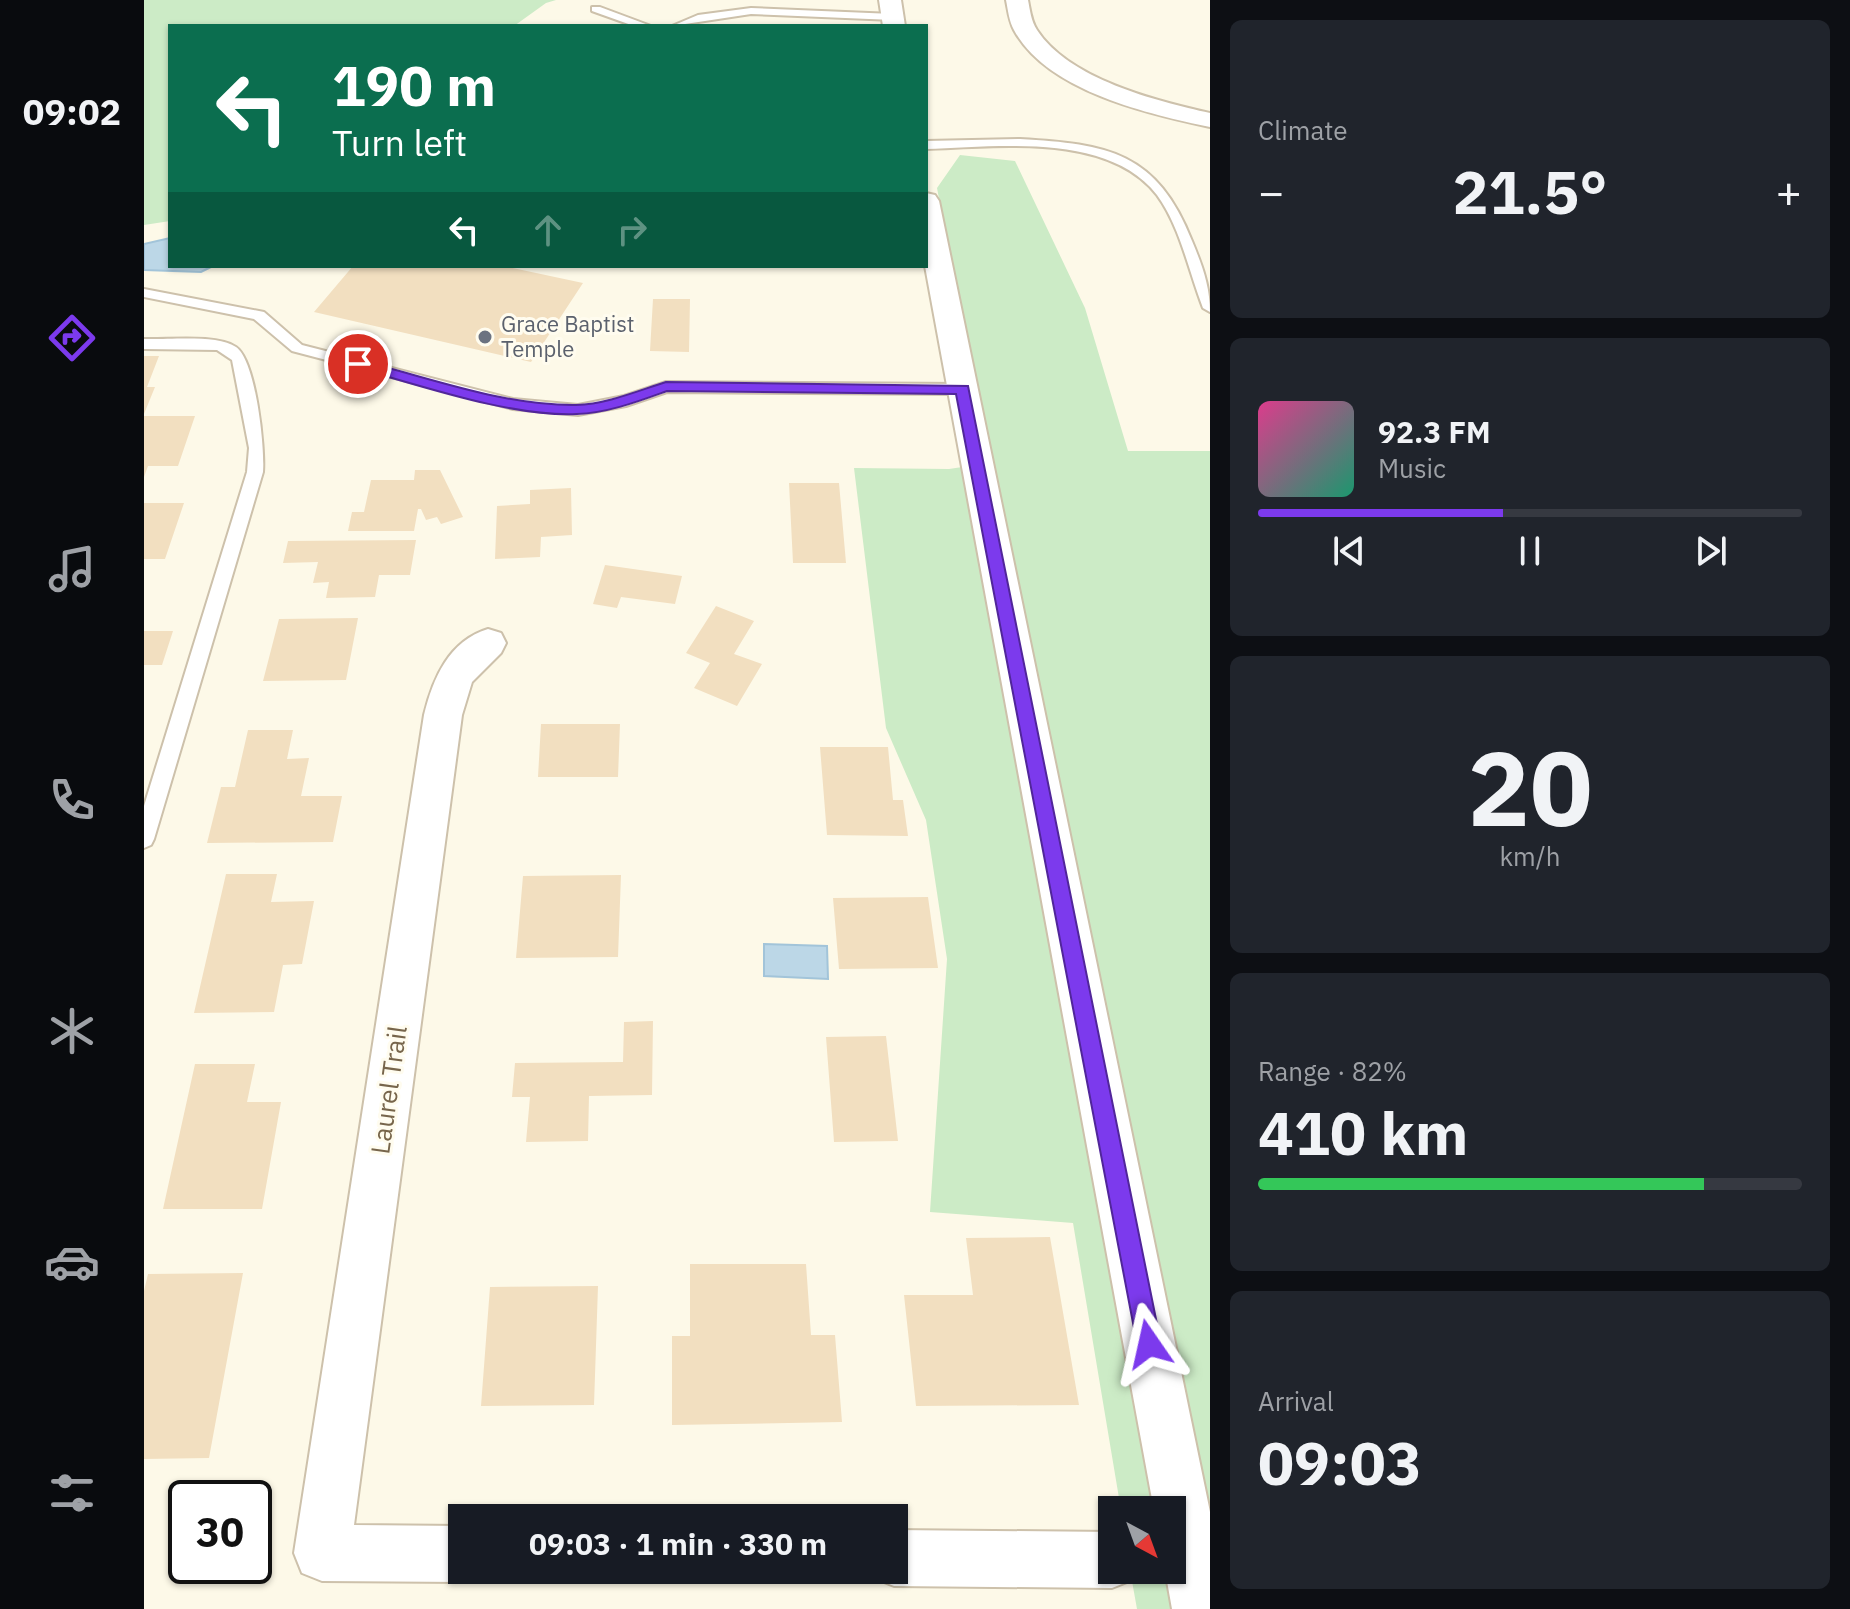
<!DOCTYPE html>
<meta charset="utf-8">
<style>
body{margin:0;font-family:"IBM Plex Sans",sans-serif;background:#20242c;color:#f1f3f6;height:100vh;display:flex;flex-direction:column;font-size:30px;white-space:nowrap}
*{box-sizing:border-box;margin:0}
p{font-size:26px;color:#9ea1a6}
.icon{flex:none;width:44px;height:44px;fill:none;stroke:currentColor;stroke-width:2;stroke-linecap:round;stroke-linejoin:round}
.map{position:relative;flex:1;overflow:hidden}
.sheet{display:flex;flex-direction:column;gap:20px;padding:20px;background:#0d0f14;width:640px}
.sheet>*{flex:none}
.banner{position:absolute;left:24px;top:24px;width:760px;height:244px;border-radius:0px;box-shadow:0 2px 6px #0004;background:#0b6e4f;color:#fff;overflow:hidden}
.needle{width:52px;rotate:139deg}
.tools{position:absolute;left:954px;top:1496px;display:grid;gap:16px}
.tools a{display:grid;place-items:center;width:88px;height:88px;border-radius:0px;background:#171b24;box-shadow:0 2px 6px #0004;font-size:40px}
.speed{position:absolute;left:24px;top:1480px;display:flex;gap:16px;font-size:40px;font-weight:700;text-align:center}
.speed>*{display:grid;place-content:center;width:104px;height:104px;border-radius:50%;background:#171b24;box-shadow:0 2px 6px #0004;line-height:1}
.speed .limit{border:4px solid #111;border-radius:12px;background:#fff;color:#111}
.pin{position:absolute;display:grid;place-items:center;width:68px;height:68px;color:#fff;margin:-34px;border:4px solid #fff;border-radius:50%;box-shadow:0 2px 8px #0007}
.me{position:absolute;width:88px;margin:-44px;rotate:349deg;stroke-linejoin:round;filter:drop-shadow(0 0 6px #0008)}
.turn{display:flex;align-items:center;gap:28px;height:168px;padding:0 32px;font-size:36px}
.turn .icon{width:104px;height:104px;stroke-width:2.5}
.turn b{display:block;font-size:56px;line-height:68px}
.lanes{display:flex;align-items:center;height:76px;padding:0 32px;background:#0003;justify-content:center;gap:40px;direction:ltr}
.lanes .off{opacity:.35}
.big{font-size:60px;font-weight:800;line-height:1.1}
.sheet .card{flex:1;display:flex;flex-direction:column;justify-content:center;gap:12px;min-width:0;padding:0 28px;border-radius:12px;background:#20242c}
.sheet .dial{align-items:center;gap:0}
.dial b{font-size:104px;line-height:1}
.song{display:flex;align-items:center;gap:24px}
.cover{width:96px;height:96px;border-radius:12px;background:linear-gradient(135deg,hsl(330 70% 55%),hsl(160 70% 35%))}
.played{height:8px;border-radius:4px;background:linear-gradient(90deg,#7c3aed 45%,#363941 45%)}
.keys{display:flex;justify-content:space-around;direction:ltr}
.heat{display:flex;justify-content:space-between;align-items:center;font-size:44px;direction:ltr}
.charge{height:12px;border-radius:6px;background:linear-gradient(90deg,#34c759 82%,#363941 0)}
.trip{position:absolute;left:304px;top:1504px;width:460px;height:80px;border-radius:0px;background:#171b24;box-shadow:0 2px 6px #0004;font-weight:800;line-height:80px;text-align:center}
main{display:flex;flex:1;min-height:0}
.menu{display:flex;flex-direction:column;width:144px;justify-content:space-around;align-items:center;background:#090b0e;color:#9ea1a6}
.menu .icon{width:56px;height:56px}
.menu .selected{color:#7c3aed}
.menu b{font-size:36px;color:#f1f3f6}
.map>svg:first-child{display:block}
.green{fill:#ccebc6}
.water{fill:#bcd7e7;stroke:#a2c4d9;stroke-width:2}
.building{fill:#f2dfc0}
.lines{fill:none;stroke-linecap:round;stroke-linejoin:round}
.service-casing{stroke:#cdc1ab;stroke-width:4}
.minor-casing{stroke:#cdc1ab;stroke-width:4}
.service{fill:#fff;fill-rule:evenodd}
.minor{fill:#fff;fill-rule:evenodd}
.route{fill:#7c3aed;stroke:#51269a;stroke-width:2}
.worship-dot{fill:#6b7280;stroke:#fffcef;stroke-width:3}
.labels{text-anchor:middle;stroke-width:6;stroke-linejoin:round;paint-order:stroke}
.far-worship-label{font-size:22px;fill:#5b616d;stroke:#fffcef;text-anchor:start}
.street-label{font-size:26px;fill:#77654b;stroke:#fffcef}
</style>
<main>
<nav class="menu">
<b>09:02</b>
<svg class="icon selected" aria-label="directions" viewBox="0 0 24 24"><path d="M12 3l9 9-9 9-9-9zM9 14v-3h6M13 9l2 2-2 2"/></svg>
<svg class="icon" aria-label="music" viewBox="0 0 24 24"><path d="M9 18V5l10-2v13"/><circle cx="6" cy="18" r="3"/><circle cx="16" cy="16" r="3"/></svg>
<svg class="icon" aria-label="phone" viewBox="0 0 24 24"><path d="M5 4h4l2 5-3 2q2 4 5 5l2-3 5 2v4C11 20 4 13 5 4z"/></svg>
<svg class="icon" aria-label="climate" viewBox="0 0 24 24"><path d="M12 3v18M4 7l16 10M4 17L20 7"/></svg>
<svg class="icon" aria-label="car" viewBox="0 0 24 24"><path d="M5 17H2v-5l4-1 3-4h7l3 4 3 1v5h-3M9 17h6M6 11h13"/><circle cx="7" cy="17" r="2"/><circle cx="17" cy="17" r="2"/></svg>
<svg class="icon" aria-label="filters" viewBox="0 0 24 24"><path d="M4 7h16M4 17h16"/><circle cx="9" cy="7" r="2"/><circle cx="15" cy="17" r="2"/></svg>
</nav>
<div class="map">
<svg width="1066" height="1609" viewBox="0 0 1066 1609">
<rect width="100%" height="100%" fill="#fdf9e8"/>
<!-- green -->
<path class="green" d="M0,0H412L402,3L370,26H26V221L0,225Z
M816,155L871,161L941,308L984,451H1066V1609H993L986,1570H1028V1510H977L929,1223L786,1212L803,959L782,820L742,728L710,468L805,469L845,463L793,188Z"/>
<!-- water -->
<path class="water" d="M26,238V266H69L57,272L0,270V244Z
M620,944L683,946L684,979L620,976Z"/>
<!-- building -->
<path class="building" d="M209,266H359L439,283L387,362L170,312Z
M509,299H546L545,352L506,351Z
M0,356H15L3,387H11L0,414Z
M0,416H51L34,466H4L0,477Z
M271,470H296L319,517L297,524L293,517L282,520L277,509H274L270,531H204L208,512H220L227,480H270Z
M645,483H695L702,563H649Z
M427,488L428,535L397,537L396,557L351,559L353,506L386,504V490Z
M0,503H40L21,559H0Z
M272,540L266,575H235L231,597L182,598L185,582L169,583L174,562L139,563L144,541Z
M461,565L538,576L531,604L477,597L473,608L449,604Z
M572,606L610,621L590,654L618,664L593,706L550,688L566,663L542,653Z
M214,618L202,680L119,681L135,619Z
M0,631H29L18,665H0Z
M397,724H476L474,777H394Z
M104,730H149L143,759L165,758L157,796H198L189,842L63,843L77,787H91Z
M676,747H744L749,800H759L764,836L683,835Z
M82,874H133L127,902L170,901L158,964L139,965L130,1012L50,1013Z
M477,875L474,957L372,958L379,876Z
M784,897L794,968L695,969L689,898Z
M509,1021L508,1095L445,1096L444,1141L382,1142L386,1097H368L371,1063L479,1062L480,1022Z
M742,1036L754,1141L690,1142L682,1037Z
M51,1064H111L103,1102H137L118,1209H19Z
M906,1237L935,1405L772,1406L760,1295H829L822,1238Z
M546,1264H662L667,1335H691L698,1422L528,1425V1336H546Z
M99,1273L65,1458L0,1459V1291L4,1274Z
M454,1286L450,1405L337,1406L346,1287Z"/>
<g class="lines">
<defs>
<path id="service" d="M448,7H456L507,26H490L448,11Z
M607,8L749,14L755,17L749,20L607,14L528,26L554,15Z
M876,139C964,144 1013,152 1048,241C1058,265 1066,286 1066,312L1059,308C1045,272 1036,226 1013,195C964,132 853,147 782,149V141Z
M0,289L120,312L158,345L369,399L434,405L480,396L522,382L819,384L827,389L819,394L523,392L482,406L434,415L369,409L148,351L110,319L0,297Z
M0,339C23,340 74,334 92,347C112,361 121,448 119,472L10,839L7,845L0,848V806L103,472L105,448L88,360L73,350L0,349Z"/>
<path id="minor" d="M735,0H757L761,26H739Z
M862,0H884C886,10 887,21 893,30C925,79 1012,101 1066,113V127C1004,114 903,91 870,30C865,21 864,10 862,0Z
M782,193L791,195L795,201L1066,1512V1609H1028L1021,1570H1028V1510H1010L781,266Z
M344,629L357,633L362,643L357,653L328,682L318,715L210,1525L318,1526V1570H340L338,1574L318,1582L178,1581L158,1573L150,1553L280,715C289,678 305,641 344,629Z
M750,1530L968,1532V1570H992L988,1580L968,1588L750,1586L730,1578L727,1570H750Z"/>
</defs>
<!-- service casing -->
<use href="#service" class="service-casing"/>
<!-- minor casing -->
<use href="#minor" class="minor-casing"/>
<!-- service -->
<use href="#service" class="service"/>
<!-- minor -->
<use href="#minor" class="minor"/>
</g>
<!-- route -->
<path class="route" d="M214,360C284,377 359,406 432,405C463,404 493,391 522,382L824,386L1017,1344L1013,1353L1005,1356L996,1353L993,1344L812,394L523,391C495,401 464,413 433,414C366,417 276,385 210,367L208,364Z"/>
<!-- markers -->
<circle class="worship-dot" cx="341" cy="337" r="8"/>
<g class="labels">
<!-- far-worship labels -->
<g class="far-worship-label">
<text x="357" y="332">Grace Baptist<tspan x="357" dy="25">Temple</tspan></text>
</g>
<!-- street labels -->
<g class="street-label">
<text transform="translate(245 1090) rotate(-82)" y="9">Laurel Trail</text>
</g>
</g>
</svg>
<div class="tools">
<a><svg class="needle" viewBox="-14 -14 28 28"><path d="M0-13l5 13h-10z" fill="#e53935"/><path d="M0 13l5-13h-10z" fill="#9ea1a6"/></svg></a>
</div>
<div class="speed"><div class="limit">30</div></div>
<div class="pin" style="left:214px;top:364px;background:#d93025"><svg class="icon" aria-label="arrive" viewBox="0 0 24 24"><path d="M6 21V4h12l-3 4 3 4H6"/></svg></div>
<svg class="me" style="left:1005px;top:1344px" viewBox="-20 -20 40 40"><path d="M0-17L14 15 0 8-14 15z" fill="#7c3aed" stroke="#fff" stroke-width="4"/></svg>
<div class="trip">09:03 · 1 min · 330 m</div>
<div class="banner">
<div class="turn"><svg class="icon" aria-label="left" viewBox="0 0 24 24"><path d="M17 20v-9H6M10 6l-5 5 5 5"/></svg><div><b>190 m</b>Turn left</div></div>
<div class="lanes"><svg class="icon" aria-label="left" viewBox="0 0 24 24"><path d="M17 20v-9H6M10 6l-5 5 5 5"/></svg><svg class="icon off" aria-label="ahead" viewBox="0 0 24 24"><path d="M12 20V5M6 11l6-6 6 6"/></svg><svg class="icon off" aria-label="right" viewBox="0 0 24 24"><path d="M7 20v-9h11M14 6l5 5-5 5"/></svg></div>
</div>
</div>
<section class="sheet">
<div class="card"><p>Climate</p>
<div class="heat"><a>−</a><b class="big">21.5°</b><a>+</a></div>
</div>
<div class="card">
<div class="song"><i class="cover"></i><div><b>92.3 FM</b><p>Music</p></div></div>
<div class="played"></div>
<div class="keys"><svg class="icon" aria-label="previous" viewBox="0 0 24 24"><path d="M18 5L8 12l10 7zM5 5v14"/></svg><svg class="icon" aria-label="pause" viewBox="0 0 24 24"><path d="M8 5v14M16 5v14"/></svg><svg class="icon" aria-label="next" viewBox="0 0 24 24"><path d="M6 5l10 7-10 7zM19 5v14"/></svg></div>
</div>
<div class="card dial"><b>20</b><p>km/h</p></div>
<div class="card"><p>Range · 82%</p><b class="big">410 km</b><div class="charge"></div></div>
<div class="card"><p>Arrival</p><b class="big">09:03</b></div>
</section>
</main>
